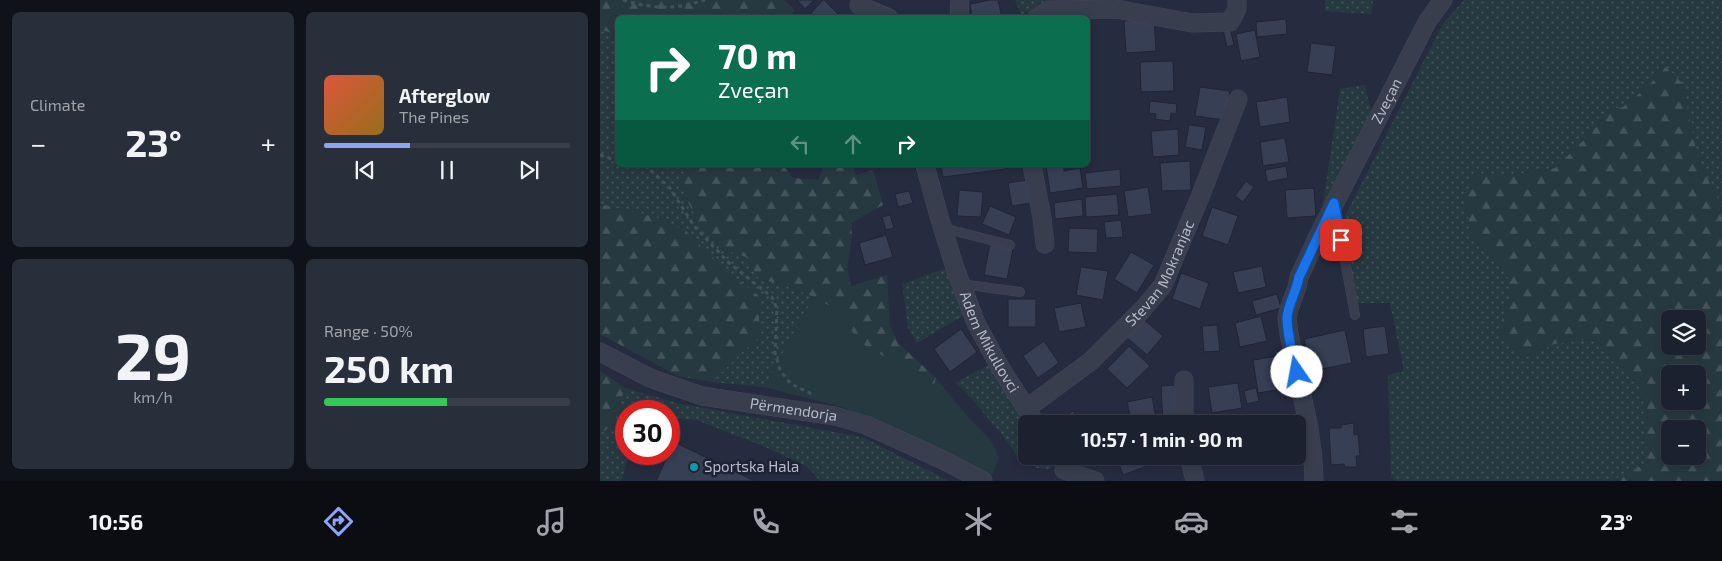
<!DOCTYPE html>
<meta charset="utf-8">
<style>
body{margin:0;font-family:"Exo 2",sans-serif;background:#292e3b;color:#f1f3f6;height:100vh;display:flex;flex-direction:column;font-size:19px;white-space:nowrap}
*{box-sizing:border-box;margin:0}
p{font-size:16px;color:#a0a3aa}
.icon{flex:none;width:28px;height:28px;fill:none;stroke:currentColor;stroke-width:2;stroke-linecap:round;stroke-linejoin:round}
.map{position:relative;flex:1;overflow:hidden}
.side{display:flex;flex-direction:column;gap:12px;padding:12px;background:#0f121a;width:600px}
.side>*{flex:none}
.top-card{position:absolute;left:15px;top:15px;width:475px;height:152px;border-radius:8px;box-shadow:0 2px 8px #0003,0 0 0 1px #3a3e4b;background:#0b6e4f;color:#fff;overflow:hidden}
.tools{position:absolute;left:1061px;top:310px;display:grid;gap:10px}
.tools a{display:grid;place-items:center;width:45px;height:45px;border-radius:8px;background:#1c212f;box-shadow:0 2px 8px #0003,0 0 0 1px #3a3e4b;font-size:25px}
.speed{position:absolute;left:15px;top:400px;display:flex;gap:10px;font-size:25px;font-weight:700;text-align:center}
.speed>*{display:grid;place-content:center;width:65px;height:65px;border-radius:50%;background:#1c212f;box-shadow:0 2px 8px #0003,0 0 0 1px #3a3e4b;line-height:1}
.speed .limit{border:8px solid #d22;background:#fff;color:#111}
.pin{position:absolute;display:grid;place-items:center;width:42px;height:42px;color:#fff;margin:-21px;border-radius:10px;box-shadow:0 2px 8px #0006}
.me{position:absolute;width:55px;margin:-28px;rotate:348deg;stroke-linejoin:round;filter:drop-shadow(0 0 4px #0008)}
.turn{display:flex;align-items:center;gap:18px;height:105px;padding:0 20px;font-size:22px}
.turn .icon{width:65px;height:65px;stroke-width:2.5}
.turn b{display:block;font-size:35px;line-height:42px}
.lanes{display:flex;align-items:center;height:48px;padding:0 20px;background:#0003;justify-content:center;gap:25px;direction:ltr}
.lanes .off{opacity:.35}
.big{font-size:38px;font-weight:700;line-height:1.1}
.side .card{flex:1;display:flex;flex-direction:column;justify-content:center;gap:8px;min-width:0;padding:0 18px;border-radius:8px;background:#292e3b}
.side .dial{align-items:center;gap:0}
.dial b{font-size:65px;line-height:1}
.song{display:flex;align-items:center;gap:15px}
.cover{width:60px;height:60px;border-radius:8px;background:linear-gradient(135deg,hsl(10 70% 55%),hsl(40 70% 35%))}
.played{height:5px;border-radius:2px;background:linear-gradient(90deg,#8ca5f7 35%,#3a3e4b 35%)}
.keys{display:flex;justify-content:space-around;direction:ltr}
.heat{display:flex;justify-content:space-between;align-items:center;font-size:28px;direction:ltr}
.charge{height:8px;border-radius:4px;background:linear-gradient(90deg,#34c759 50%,#3a3e4b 0)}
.side .tiles{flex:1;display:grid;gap:12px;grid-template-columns:repeat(2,1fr)}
.trip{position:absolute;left:418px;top:415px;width:288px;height:50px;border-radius:8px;background:#1c212f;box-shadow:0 2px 8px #0003,0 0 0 1px #3a3e4b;font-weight:700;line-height:50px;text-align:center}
.menu{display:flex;height:80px;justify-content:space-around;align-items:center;background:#0b0d13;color:#a0a3aa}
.menu .icon{width:35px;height:35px}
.menu .selected{color:#8ca5f7}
.menu b{font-size:22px;color:#f1f3f6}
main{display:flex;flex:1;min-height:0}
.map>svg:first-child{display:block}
.grass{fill:url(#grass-dots)}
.forest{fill:url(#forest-firs);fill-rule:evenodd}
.green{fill:#273940}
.building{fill:#373f55;stroke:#202536}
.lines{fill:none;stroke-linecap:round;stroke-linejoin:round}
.service-casing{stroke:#424758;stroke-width:10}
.minor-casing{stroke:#424758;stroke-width:19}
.path{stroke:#405258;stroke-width:3;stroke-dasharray:4 4;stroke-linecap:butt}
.service{stroke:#393e4f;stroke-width:9}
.minor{stroke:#393e4f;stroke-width:18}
.route-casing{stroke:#114b97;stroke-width:12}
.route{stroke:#1a73e8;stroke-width:9}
.culture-dot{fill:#0f9aa8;stroke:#1e2334;stroke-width:2}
.labels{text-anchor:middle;stroke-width:5;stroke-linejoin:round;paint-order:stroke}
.street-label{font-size:15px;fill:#b5bac9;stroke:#1e2334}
.poi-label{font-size:15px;fill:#b5bac9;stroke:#1e2334;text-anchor:start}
</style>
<main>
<section class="side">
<div class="tiles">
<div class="card"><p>Climate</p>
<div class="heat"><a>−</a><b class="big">23°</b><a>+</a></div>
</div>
<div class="card">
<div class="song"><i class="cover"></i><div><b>Afterglow</b><p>The Pines</p></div></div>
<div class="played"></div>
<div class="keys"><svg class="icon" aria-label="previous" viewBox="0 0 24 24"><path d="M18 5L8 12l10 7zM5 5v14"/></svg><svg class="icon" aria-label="pause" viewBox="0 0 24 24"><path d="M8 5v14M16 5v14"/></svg><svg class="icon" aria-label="next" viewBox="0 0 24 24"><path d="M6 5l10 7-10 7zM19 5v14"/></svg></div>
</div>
<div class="card dial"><b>29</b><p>km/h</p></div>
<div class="card"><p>Range · 50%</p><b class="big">250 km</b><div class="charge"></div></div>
</div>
</section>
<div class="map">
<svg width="1122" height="481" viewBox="0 0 1122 481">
<defs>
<pattern id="grass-dots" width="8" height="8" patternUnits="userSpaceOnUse" patternTransform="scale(1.25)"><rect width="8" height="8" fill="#273940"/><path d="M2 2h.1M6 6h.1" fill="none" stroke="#44545a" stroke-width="1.8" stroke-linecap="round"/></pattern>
<pattern id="forest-firs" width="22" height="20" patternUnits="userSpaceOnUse" patternTransform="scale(1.25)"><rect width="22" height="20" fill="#273940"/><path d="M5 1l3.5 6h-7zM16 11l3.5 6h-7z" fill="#44545a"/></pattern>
</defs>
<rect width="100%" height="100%" fill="#252c3f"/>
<!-- grass -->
<path class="grass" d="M415,0H448L421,15Z
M725,0H773L771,14L725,11Z
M864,0H1122V204L1114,193L1097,154L1082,83L1066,67L1046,88L1023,107L1012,109L984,140L955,168L919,174L873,238L905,267L912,294L897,333L924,358L954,344L991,339L1041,388L1047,429L1048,464L1011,481H796L791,477L788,375L804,371L790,303H756L738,230L842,25Z
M5,31L17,35L18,165H98L80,184L127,250L146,257L159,279L182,284L214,297L164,387L112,382L145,349L160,338L158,295L129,274L0,204V32Z
M765,85L771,112L721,218L740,89Z
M347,268L366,314L317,343L308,328L302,284Z
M392,363L426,424V456H449L454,466L448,470L437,468L419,459L408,442L367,393L355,383Z
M25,388L81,404L262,437L349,481H220L208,467L163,446L96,420L69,418V411H26V454H30L21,481H0V434L13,425Z"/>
<!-- forest -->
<path class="forest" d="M0,0H184L195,10L189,18L170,17L168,16L166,18H18L17,35L5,31L0,32Z
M1066,67L1082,83L1097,154L1114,193L1122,204V481H1011L1048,463L1047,429L1041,388L991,339L954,344L924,358L897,333L912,294L905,267L873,238L863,199L875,175L919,174L955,168L984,140L1012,109L1023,107L1046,88ZM1070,319H1098V346H1070ZM1070,374H1098V401H1070ZM1070,429H1098V456H1070Z
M98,165H183L193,178L219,180L223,165H252L256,175L273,170L283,205L251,223L252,235L247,269L251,286L287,275L290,326L298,343L336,378L334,386L259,342L239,312L214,297L182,284L159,279L146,257C140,255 134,253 128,251C104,239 90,207 80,184Z
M0,204L59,218L86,231L129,274L158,295L160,338L145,349L112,382L78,376L0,334Z
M0,371L25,388L13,425L0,434Z"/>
<!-- green -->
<path class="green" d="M214,297L239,312L259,342L334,386L336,378L361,409L392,442L399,458L391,478L323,441L242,407L164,387Z"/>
<!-- building -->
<path class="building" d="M197,0H214L205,9Z
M223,0H224L242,18H216L211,13Z
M390,0H398L402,18H372L370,4Z
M554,19L556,51L526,53L524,21Z
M686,19L687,34L657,37L656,22Z
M630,28L634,45L627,47L623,30Z
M655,30L660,57L641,61L636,34Z
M711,43L736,46L732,75L707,72Z
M573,61L574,91L541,92L540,62Z
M600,87L630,91L625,120L595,116Z
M687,97L690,122L660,127L656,102Z
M550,101L577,104L576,114L571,113L570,121L555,119L556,114L549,113Z
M589,125L606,127L602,150L585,147Z
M578,129L579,155L553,157L551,131Z
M685,138L689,162L663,166L660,142Z
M590,161L591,190L562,191L560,163Z
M341,165H405L406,169L343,177Z
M446,165H464V171L480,168L483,188L450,193Z
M686,166L688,178L667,182L665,170Z
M520,169L521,186L487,189L485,173Z
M434,179L438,202L412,206L408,183Z
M646,181L654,187L643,202L635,196Z
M548,187L552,214L528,217L524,191Z
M714,188L716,216L687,218L685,190Z
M359,190L383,192L381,217L357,216Z
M309,191L313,203L298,207L295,194Z
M517,194L519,215L486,217L485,197Z
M482,199L483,216L455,219L454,203Z
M390,206L416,217L409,235L382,224Z
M612,207L638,216L628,245L602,236Z
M290,215L294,228L286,230L282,217Z
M521,220L523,237L506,238L504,222Z
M469,228L498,229L497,253L468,252Z
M286,235L293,257L265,265L259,243Z
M390,244L413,249L407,279L384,275Z
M531,252L554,265L537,293L514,279Z
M662,266L666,287L638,293L633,272Z
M481,267L508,271L503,300L476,295Z
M581,273L609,283L600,309L572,299Z
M677,294L681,308L656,315L652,301Z
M408,299H436V327H408Z
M481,303L486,327L459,332L454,308Z
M661,316L667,341L640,347L635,323Z
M541,317L563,336L547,355L525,336Z
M617,325L620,351L604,352L602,326Z
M785,326L789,354L766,357L763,329Z
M361,329L377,352L350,372L334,349Z
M745,330L752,363L711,371L704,339Z
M444,341L459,363L438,378L423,356Z
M529,346L550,366L527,388L507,369Z
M677,356L683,389L658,393L653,360Z
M638,383L642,408L612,413L608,387Z
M695,383L698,394L686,397L684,385Z
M576,385L577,424H563L561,386Z
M656,388L659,401L647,404L644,391Z
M552,397L557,423L532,424L527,402Z
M473,411L482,424H455V423Z
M698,415L702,443L696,444V424H670V419Z
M754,423V435L758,434L760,456H756L757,467H745L744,464L731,465L729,428H741V425Z
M74,442L155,481H56Z
M488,456H507L509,461L493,468Z
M510,456H544L547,466L523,475L519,464L514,466Z
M630,456H660V457L632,464Z"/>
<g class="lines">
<defs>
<path id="service" d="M735,206L755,315
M343,228L410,245
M361,284L420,292"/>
<g id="minor">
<path d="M259,5L289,18"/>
<path d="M359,18L360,0"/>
<path d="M436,18L450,10L516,9L592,23L630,22L637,9V0"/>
<path id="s1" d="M325,165L338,213L356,271L376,323L400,367L436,424"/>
<path d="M432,165L442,218L445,244"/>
<path id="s2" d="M0,352L50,378L102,396L235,416L266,425L343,460L383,481"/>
<path id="s3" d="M426,409L491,361L543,309L563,285L600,197L638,99"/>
<path d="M584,424V380"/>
<path d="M589,456L595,481"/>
<path d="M464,470L495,481"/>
<path id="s4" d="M714,481L713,459L709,428L689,334L687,318L689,309L697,287L699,277L721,230L827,22L843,0"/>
</g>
</defs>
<!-- service casing -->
<use href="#service" class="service-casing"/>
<!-- minor casing -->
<use href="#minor" class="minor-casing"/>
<!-- path -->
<path class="path" d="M23,0C55,9 73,10 105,0
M0,155L18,161
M36,165L47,167L70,188L94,226L129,263L172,297L177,309L175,353L180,370L191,384L212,394"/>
<!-- service -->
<use href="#service" class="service"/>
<!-- minor -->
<use href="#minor" class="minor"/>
</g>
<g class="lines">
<defs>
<path id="route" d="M697,372C693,354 687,335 687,318C688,304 697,290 699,277L734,203L741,240"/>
</defs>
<!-- route casing -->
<use href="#route" class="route-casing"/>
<!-- route -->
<use href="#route" class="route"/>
</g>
<!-- markers -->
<circle class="culture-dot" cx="94" cy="467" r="5"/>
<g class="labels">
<!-- street labels -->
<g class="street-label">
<text dy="5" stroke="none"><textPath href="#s4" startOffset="405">Zveçan</textPath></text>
<text dy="5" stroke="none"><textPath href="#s3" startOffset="194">Stevan Mokranjac</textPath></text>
<text dy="5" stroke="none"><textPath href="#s1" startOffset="189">Adem Mikullovci</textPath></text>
<text dy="5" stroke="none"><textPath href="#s2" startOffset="204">Përmendorja</textPath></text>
</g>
<!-- poi labels -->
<g class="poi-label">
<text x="104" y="472">Sportska Hala</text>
</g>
</g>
</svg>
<div class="tools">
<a><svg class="icon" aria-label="layers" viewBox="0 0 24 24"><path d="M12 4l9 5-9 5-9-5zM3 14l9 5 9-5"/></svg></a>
<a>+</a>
<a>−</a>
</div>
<div class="speed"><div class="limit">30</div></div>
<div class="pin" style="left:741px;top:240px;background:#d93025"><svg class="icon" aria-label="arrive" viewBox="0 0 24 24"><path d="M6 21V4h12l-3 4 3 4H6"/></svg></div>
<svg class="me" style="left:697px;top:372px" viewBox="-20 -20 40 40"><circle r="19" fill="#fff"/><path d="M0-13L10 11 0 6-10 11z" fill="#1a73e8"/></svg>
<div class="trip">10:57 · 1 min · 90 m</div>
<div class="top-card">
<div class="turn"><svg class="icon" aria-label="right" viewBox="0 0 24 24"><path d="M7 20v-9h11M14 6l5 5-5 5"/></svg><div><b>70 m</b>Zveçan</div></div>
<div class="lanes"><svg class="icon off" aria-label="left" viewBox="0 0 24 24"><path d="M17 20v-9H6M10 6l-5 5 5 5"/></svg><svg class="icon off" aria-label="ahead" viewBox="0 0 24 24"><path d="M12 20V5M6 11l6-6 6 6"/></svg><svg class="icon" aria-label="right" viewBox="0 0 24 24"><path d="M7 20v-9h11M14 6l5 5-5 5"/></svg></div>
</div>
</div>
</main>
<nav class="menu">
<b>10:56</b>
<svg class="icon selected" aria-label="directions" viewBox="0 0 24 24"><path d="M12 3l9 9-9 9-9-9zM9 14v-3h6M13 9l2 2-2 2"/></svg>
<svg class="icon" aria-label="music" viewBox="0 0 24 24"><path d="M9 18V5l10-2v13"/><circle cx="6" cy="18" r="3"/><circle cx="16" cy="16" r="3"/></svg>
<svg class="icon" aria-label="phone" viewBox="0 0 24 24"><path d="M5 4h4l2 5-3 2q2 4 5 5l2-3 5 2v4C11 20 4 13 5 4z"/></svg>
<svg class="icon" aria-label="climate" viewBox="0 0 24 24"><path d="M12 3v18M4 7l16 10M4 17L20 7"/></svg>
<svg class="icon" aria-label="car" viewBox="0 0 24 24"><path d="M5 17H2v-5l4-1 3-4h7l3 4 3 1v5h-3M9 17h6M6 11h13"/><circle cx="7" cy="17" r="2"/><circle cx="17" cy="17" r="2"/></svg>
<svg class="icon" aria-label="filters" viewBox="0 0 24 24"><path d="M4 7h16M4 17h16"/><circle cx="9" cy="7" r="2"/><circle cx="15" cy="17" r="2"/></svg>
<b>23°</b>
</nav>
